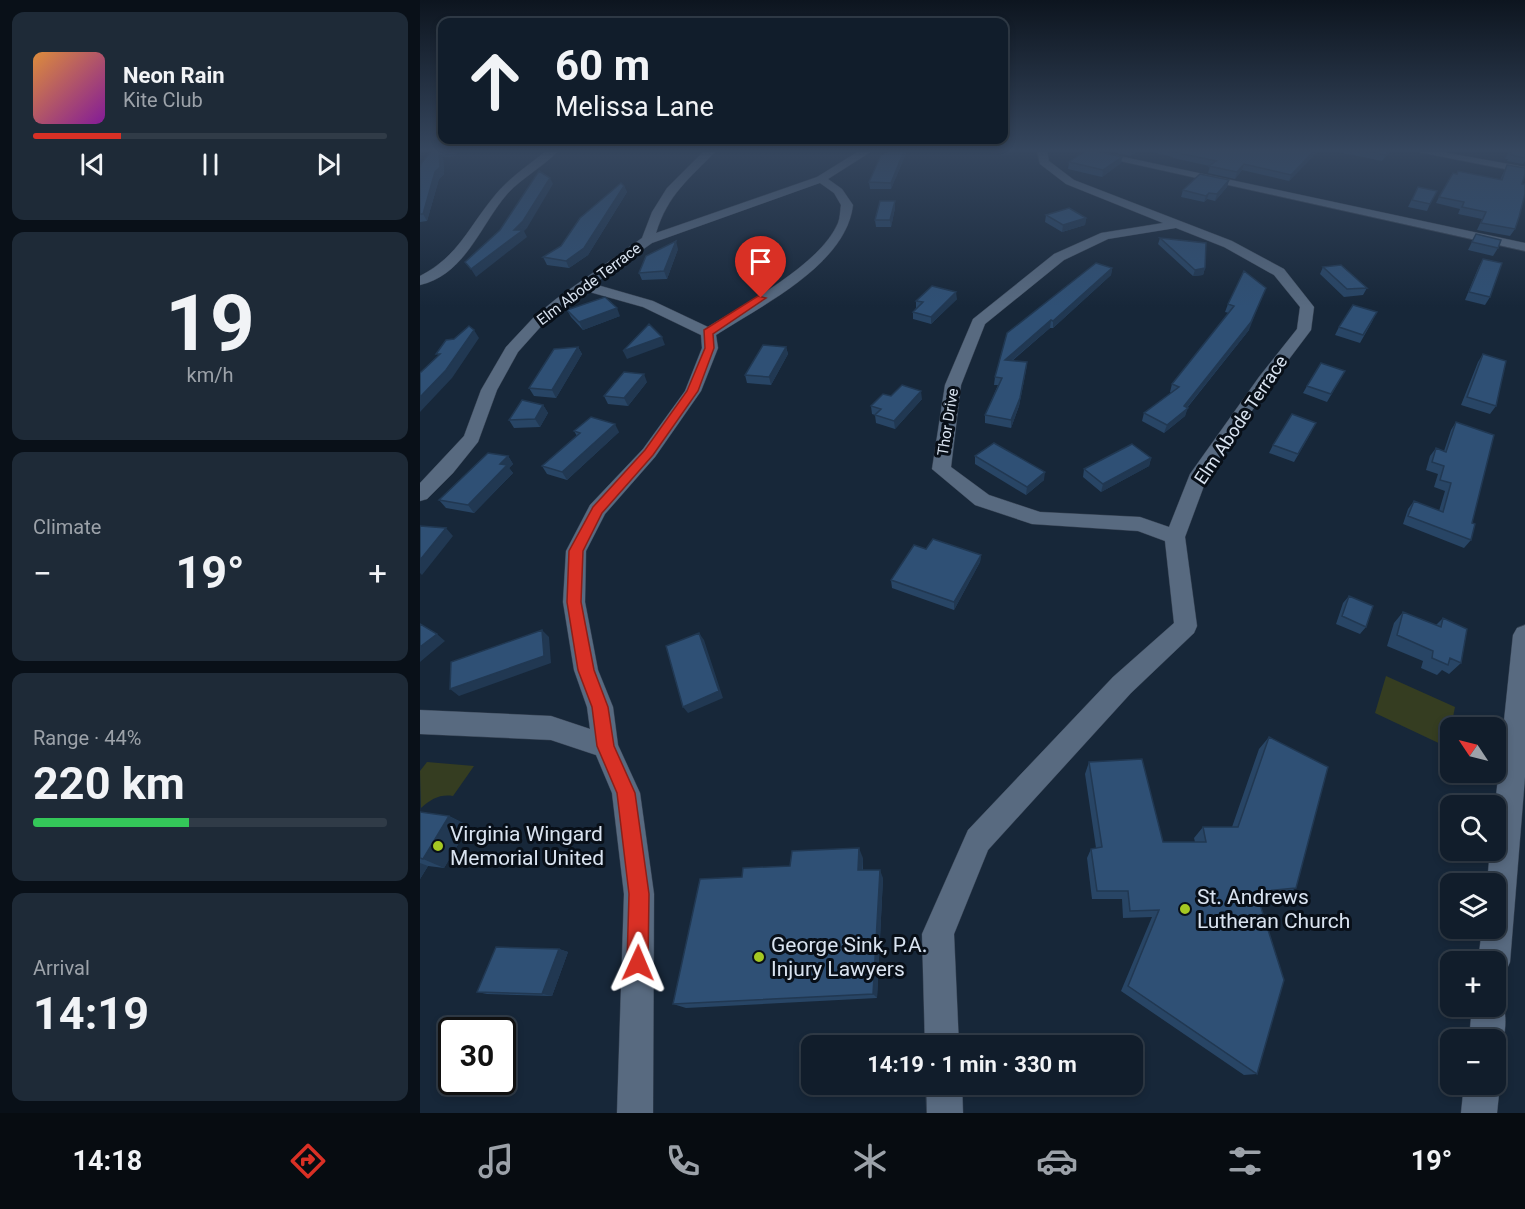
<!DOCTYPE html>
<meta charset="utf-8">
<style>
body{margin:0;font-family:Roboto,sans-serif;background:#1e2a37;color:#f1f3f6;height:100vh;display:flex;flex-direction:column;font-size:22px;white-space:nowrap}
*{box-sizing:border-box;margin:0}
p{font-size:20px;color:#9ca2a9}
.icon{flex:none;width:33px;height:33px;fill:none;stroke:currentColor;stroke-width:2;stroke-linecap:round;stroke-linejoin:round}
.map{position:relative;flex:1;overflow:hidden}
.side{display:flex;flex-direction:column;gap:12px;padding:12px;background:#091018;width:420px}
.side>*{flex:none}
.top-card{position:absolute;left:18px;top:18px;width:570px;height:126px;border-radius:12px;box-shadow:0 3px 9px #0003,0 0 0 2px #303b47;background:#111d2b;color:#f1f3f6;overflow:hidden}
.needle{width:39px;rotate:305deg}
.controls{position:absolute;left:1020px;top:717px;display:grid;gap:12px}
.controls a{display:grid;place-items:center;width:66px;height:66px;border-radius:12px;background:#111d2b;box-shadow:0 3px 9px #0003,0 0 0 2px #303b47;font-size:30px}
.speed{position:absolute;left:18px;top:1017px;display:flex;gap:12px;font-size:30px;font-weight:700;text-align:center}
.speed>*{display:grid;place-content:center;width:78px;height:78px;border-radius:50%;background:#111d2b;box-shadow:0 3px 9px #0003,0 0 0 2px #303b47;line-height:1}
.speed .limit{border:3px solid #111;border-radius:9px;background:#fff;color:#111}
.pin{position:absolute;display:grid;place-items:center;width:51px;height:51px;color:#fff;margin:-62px -26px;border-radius:50% 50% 50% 0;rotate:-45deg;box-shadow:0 0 6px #0007}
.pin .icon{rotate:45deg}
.me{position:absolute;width:66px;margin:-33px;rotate:1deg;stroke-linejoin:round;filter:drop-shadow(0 0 4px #0008)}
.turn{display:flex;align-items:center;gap:21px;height:126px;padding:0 18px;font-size:27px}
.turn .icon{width:78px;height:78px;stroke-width:2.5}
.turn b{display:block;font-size:42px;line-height:51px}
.big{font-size:45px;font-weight:700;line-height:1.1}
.side .card{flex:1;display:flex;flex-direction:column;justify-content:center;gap:9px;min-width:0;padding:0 21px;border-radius:12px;background:#1e2a37}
.side .dial{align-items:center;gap:0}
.dial b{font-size:78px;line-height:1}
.song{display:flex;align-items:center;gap:18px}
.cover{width:72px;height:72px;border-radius:9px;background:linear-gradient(135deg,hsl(30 70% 55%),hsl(290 70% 35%))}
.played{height:6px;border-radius:3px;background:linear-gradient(90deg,#d93025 25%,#303b47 25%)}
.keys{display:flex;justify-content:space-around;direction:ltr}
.heat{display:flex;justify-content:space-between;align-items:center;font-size:33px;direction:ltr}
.charge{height:9px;border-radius:4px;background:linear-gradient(90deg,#34c759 44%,#303b47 0)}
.trip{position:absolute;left:381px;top:1035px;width:342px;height:60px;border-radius:12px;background:#111d2b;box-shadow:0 3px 9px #0003,0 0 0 2px #303b47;font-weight:700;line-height:60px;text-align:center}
.dock{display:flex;height:96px;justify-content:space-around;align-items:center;background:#070c11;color:#9ca2a9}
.dock .icon{width:42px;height:42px}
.dock .selected{color:#d93025}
.dock b{font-size:27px;color:#f1f3f6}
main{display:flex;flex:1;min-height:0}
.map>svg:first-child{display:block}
.green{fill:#353d21}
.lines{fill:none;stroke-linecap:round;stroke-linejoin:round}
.street-casing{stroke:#364252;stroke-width:1}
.street{fill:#586a80;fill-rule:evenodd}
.wall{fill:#284565}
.shaded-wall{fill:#213852}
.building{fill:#2f5075;stroke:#213852;stroke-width:1.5}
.route{fill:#d93025;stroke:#8d1f18;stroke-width:1.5}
.poi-dot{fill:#a5c822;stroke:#080f18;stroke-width:2}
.labels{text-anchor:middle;stroke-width:6;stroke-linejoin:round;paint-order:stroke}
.far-street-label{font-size:15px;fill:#d9e3f0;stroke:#080f18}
.street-label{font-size:18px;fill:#d9e3f0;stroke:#080f18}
.near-poi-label{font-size:21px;fill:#d9e3f0;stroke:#080f18;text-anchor:start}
</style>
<main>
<section class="side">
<div class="card">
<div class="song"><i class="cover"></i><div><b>Neon Rain</b><p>Kite Club</p></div></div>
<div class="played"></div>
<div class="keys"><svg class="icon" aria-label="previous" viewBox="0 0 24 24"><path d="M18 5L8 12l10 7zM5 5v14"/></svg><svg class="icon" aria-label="pause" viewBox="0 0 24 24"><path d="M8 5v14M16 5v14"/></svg><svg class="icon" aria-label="next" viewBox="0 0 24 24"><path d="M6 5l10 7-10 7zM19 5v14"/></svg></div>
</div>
<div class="card dial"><b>19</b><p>km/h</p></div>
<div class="card"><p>Climate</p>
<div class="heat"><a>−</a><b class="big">19°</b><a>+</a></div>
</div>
<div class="card"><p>Range · 44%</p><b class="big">220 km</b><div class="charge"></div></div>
<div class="card"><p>Arrival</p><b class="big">14:19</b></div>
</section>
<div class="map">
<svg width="1105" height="1113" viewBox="0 0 1105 1113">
<rect width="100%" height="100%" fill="#172739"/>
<!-- green -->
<path class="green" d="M966,676L1035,707L1027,747L955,713Z
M7,762L54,766L33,796C20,794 11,799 1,808L0,771Z"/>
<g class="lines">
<defs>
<path id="street" d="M126,151H138C123,167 103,177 88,193C60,225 46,274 0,285V276C39,256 49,226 76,194C90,177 109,165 126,151Z
M284,151H296C269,179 248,194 236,233L397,177L439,151H452L408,179L422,189L433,205C426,265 342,305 296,335L298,348L281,391L235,457L185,514L166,551L165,602L178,670L193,707L198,745L220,793L234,894L233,1113H197L204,894L192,793L176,755L131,740L0,734V710L131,716L170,729L167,707L154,670L143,602L146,551L170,505L223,449L265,391L282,348L281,335L223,307L166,291L124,323L98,352L77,390L58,442L33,473L7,499L0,501V483L44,436L61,390L86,347L114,317L136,299L222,238L232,212L247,188ZM400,183L414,193L421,205C420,211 420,218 418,223C400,265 326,303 288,327L233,301L174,284L232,243Z
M617,151H627L629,161L654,180L812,241L864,269L894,307L891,330L851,383L788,475L765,537L777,626L774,633L711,693L568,850L534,934L539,1046H505L502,934L548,830L693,677L754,623L745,541L718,531L612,524L555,505L512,469L525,385L553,319L634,254L681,233L743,223L646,184L620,164ZM756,228L804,247L854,275L880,307L877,329L839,377L770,474L749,527L720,517L620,512L569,495L531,467L541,385L565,324L644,260L688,239Z
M655,151H676L1105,243V251Z
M993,151H1017L1105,167V173Z
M1105,625V777L1090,962L1085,973L1076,977V962H1058L1062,928H1076V884H1067L1070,850H1076L1075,806L1093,635L1097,628Z
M1076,992L1081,994C1087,1010 1088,1041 1076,1053V1040H1049L1052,1006H1076Z
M1076,1074L1080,1084L1077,1113H1041L1044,1084H1076Z
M506,1084H542L543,1113H507Z"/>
</defs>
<!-- street casing -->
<use href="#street" class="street-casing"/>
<!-- street -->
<use href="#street" class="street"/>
</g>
<!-- wall -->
<path class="wall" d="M11,151H38L35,156L23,157L24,174L19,179L7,221L0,222V168Z
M470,151H487L471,189H450L449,182Z
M688,151H717L711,156Z
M728,151H898L869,181L822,170L815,179L788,173L790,166L753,158V157Z
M913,151H970L962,161Z
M1089,151H1105V161L1103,164L1087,161L1088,159H1085Z
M702,157L701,163L682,177L648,169L649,162Z
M1087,165L1102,184L1095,229L1090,236L1057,230L1062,219L1038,214L1040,209L1016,203L1019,197L1080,180Z
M809,180L807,187L795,201L787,199L784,202L761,197L763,190Z
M204,186L207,192L168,255L149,268L127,265L123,257L141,246Z
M998,187L1010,204L1007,211L988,207Z
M475,201V208L471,227H456L455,220Z
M626,215L666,218L665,225L642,232L625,222Z
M1056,234L1078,248L1073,256L1048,250Z
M740,238L785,268L783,275L773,276L738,244Z
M258,249L247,279L222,280L219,273Z
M1063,259L1070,297L1065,305L1045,300L1059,266Z
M903,267L947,288L943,295L924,297L900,274Z
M692,268L691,275L633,328H630L592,361L607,362L606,370L599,406L591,428L565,423V415L578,385H574L575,377L587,333Z
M824,271L829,330L767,408L765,416L744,433L722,421L724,413L751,393L750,392L752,384L809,313L805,312L808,304Z
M537,299L511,324L493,319V312L496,308V301Z
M147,310L200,316L163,330L151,317Z
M953,320L940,343L915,335L919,327Z
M158,347L162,354L136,398L114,396L109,388Z
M366,347L368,354L351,385L327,383L325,375Z
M1063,354L1076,406L1070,414L1041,405L1058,362Z
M925,371L907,402L883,393L887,386Z
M227,382L208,406L188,404L184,396Z
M471,396L502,399L475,429L456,423L455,415L452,414L451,406Z
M123,405L128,413L120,427L94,428L89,420Z
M1036,422L1052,523L1051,540L1044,548L983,524L988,509L994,501L1019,511L1025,491L1014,487L1018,474L1006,470L1010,456L1016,448L1024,451L1031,430Z
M154,431L199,432L147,480L127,474L122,466L157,436Z
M892,431L874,462L849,453L853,445Z
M88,456L93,464L89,468L93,473L54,513L26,508L19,500Z
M555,456L624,480L606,495L555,464Z
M731,458L729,466L681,492L663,477L664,469Z
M506,549L561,555L560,562L534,610L472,588L471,580Z
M929,596L946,627L940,634L916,624L923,603Z
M983,612L1016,625L1023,618L1041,663L1029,674L1022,670L1017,675L1001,668L1003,661L967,646L974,623Z
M849,737L876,888L864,896L838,899L837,1074L824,1075L701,991L732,917L703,918L702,899H672L667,858L671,849L676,848L665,774L669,762L743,842H775L774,838L783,827H812L839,749Z
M0,812L29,816L49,826L24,868L8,866L0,879Z
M443,858V870L463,878L457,998L266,1008L253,1004L322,877L370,866Z
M139,949L148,952L132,996L67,994L57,992Z"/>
<!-- shaded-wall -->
<path class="shaded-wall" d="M19,151H38L35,156L23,157L24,174L19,179L7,221L3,214Z
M484,151H487L471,189V183Z
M711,151H717L711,156Z
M894,151H898L869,181L871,175Z
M968,151H970L962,161L965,155Z
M702,157L701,163L682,177L683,170Z
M824,164L822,170L815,179L817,172Z
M130,178L133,184L107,228L104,231L107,237L56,277L51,269L94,230Z
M809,180L807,187L795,201L797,194Z
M204,186L207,192L168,255L149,268L146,261Z
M789,193L787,199L784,202L786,196Z
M475,201V208L471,227L470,220Z
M666,218L665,225L642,232L643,225Z
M256,241L258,249L247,279L244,271Z
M692,268L691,275L633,328V321Z
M785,268L783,275L773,276L775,270Z
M536,292L537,299L511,324V317Z
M843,295L829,330L764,411L768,408L765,416L744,433L747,425Z
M197,308L200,316L163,330L159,322Z
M631,320L630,328L584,367L585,360Z
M54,330L59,338L32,378L0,412V397Z
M242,337L245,345L207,359L203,351Z
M158,347L162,354L136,398L132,390Z
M366,347L368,354L351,385L349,377Z
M607,362L606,370L599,406L591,428V420Z
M224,374L227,382L208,406L204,398Z
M501,391L502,399L475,429L474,421Z
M123,405L128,413L120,427L115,419Z
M195,424L199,432L147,480L142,472Z
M88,456L93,464L89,468L93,473L54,513L48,505L80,464Z
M731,458L729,466L681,492L683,484Z
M625,472L624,480L606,495L607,487Z
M26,528L33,536L2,575L0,573V560Z
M561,555L560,562L534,610V602Z
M122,630L129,637L131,663L39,696L30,689Z
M279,633L284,640L303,698L268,713L263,707Z
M17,634L25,641L0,662V647Z
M29,816L49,826L24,868L3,859Z
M439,848L443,858L442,879L438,870Z
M0,863L8,866L0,879Z
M460,870L463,878L457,998L453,994Z
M139,949L148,952L132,996L122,994Z"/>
<!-- building -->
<path class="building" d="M11,151H19L20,167L15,172L3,214H0V168L1,164Z
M470,151H484L471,183L449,182L461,155Z
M665,151H676L702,157L683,170L649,162Z
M755,151H894L871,175L824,164L817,172L789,166L796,161L754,152Z
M948,151H968L965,155Z
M1089,151H1105V158L1091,155V153L1089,152Z
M1087,165L1105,168V174L1102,184H1105V194L1099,217L1095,229L1061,223L1066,212L1042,207L1044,202L1019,197L1033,173L1037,174L1038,171L1082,180Z
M119,171L130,178L103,221L94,230H103L51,269L45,262L80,230Z
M780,174L809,180L797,194L789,193L786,196L763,190Z
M201,183L204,186L164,248L146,261L123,257L141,246L160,218Z
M998,187L1017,191L1010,204L992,200Z
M460,201H475L470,220H455Z
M649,208L666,218L643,225L626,215Z
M1056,234L1081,240L1078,248L1052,242Z
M740,238L786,243L785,268L775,270Z
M256,241L244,271L219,273L226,256Z
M1063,259L1082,263L1070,297L1049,292Z
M676,263L692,268L633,321L631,320L585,360L607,362L600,398L591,420L565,415L582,378L575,377L587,333Z
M921,265L947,288L927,289L903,267Z
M824,271L846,288L831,322L764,406L768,408L747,425L724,413L759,387L752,384L814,306L808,304Z
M512,286L536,292L511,317L493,312L503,302L496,301Z
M185,297L197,308L159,322L147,310Z
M933,305L957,312L943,335L919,327Z
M229,324L242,337L203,351Z
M49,326L54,330L26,370L0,397V373L20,354H16L26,340L34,339Z
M343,345L366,347L349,377L325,375Z
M158,347L132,390L109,388L134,349Z
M1063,354L1086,361L1076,406L1047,397Z
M901,363L925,371L911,394L887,386Z
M204,372L224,374L204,398L184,396Z
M482,385L501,391L474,421L455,415L461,409L451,406L463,394L471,396Z
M102,400L123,405L115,419L89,420Z
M872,414L896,423L878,454L853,445Z
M171,417L195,424L142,472L122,466L160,433L154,431Z
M1036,422L1074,435L1052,523L1055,524L1051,540L988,516L994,501L1023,512L1031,483L1020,480L1024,466L1012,462L1016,448L1026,452Z
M574,443L625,472L607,487L555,456Z
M712,444L731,458L683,484L664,469Z
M68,453L88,456L80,464L87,465L48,505L19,500Z
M0,526L26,528L0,560Z
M513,539L561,555L534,602L471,580L494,545L506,549Z
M929,596L953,606L946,627L922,616Z
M983,612L1021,627L1023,618L1047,629L1041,663L1030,658L1028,665L1012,658L1013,651L977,635Z
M0,624L17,634L0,647Z
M122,630L124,656L30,689L31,662Z
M279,633L299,691L263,707L246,646Z
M849,737L908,767L876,888L836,892L864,980L837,1074L708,986L739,910L710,911L708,891H677L671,849L682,847L669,762L722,759L743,842H786L783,827H818Z
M0,812L29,816L3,859L0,858Z
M439,848L438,870H460L453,994L253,1004L280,879L322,877L323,868L370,866L372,851Z
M76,947L139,949L122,994L57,992Z"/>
<!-- sky -->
<linearGradient id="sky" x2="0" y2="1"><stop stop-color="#0d151f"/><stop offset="0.49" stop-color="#36475f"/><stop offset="1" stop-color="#36475f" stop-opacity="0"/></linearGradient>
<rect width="1105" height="307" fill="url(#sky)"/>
<!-- route -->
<path class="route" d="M338,296L346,298L293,334L294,348L278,391L233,455L182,513L163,551L161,602L174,670L188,707L194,746L215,793L229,894L228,963L225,970L218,973L210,970L207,963L209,894L197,793L177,746L172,707L158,670L147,602L149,551L173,507L225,450L267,391L285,348L284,330Z"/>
<!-- markers -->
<g class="poi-dot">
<circle cx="18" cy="846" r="6"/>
<circle cx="765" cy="909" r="6"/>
<circle cx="339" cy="957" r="6"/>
</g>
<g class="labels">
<!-- far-street labels -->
<g class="far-street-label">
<text transform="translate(169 284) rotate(-37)" y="5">Elm Abode Terrace</text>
<text transform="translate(528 422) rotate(-81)" y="5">Thor Drive</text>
</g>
<!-- street labels -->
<g class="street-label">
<text transform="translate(821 420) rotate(-56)" y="6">Elm Abode Terrace</text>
</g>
<!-- near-poi labels -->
<g class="near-poi-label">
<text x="30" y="841">Virginia Wingard<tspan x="30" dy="24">Memorial United</tspan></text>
<text x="777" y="904">St. Andrews<tspan x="777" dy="24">Lutheran Church</tspan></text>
<text x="351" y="952">George Sink, P.A.<tspan x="351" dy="24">Injury Lawyers</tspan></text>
</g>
</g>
</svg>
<div class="controls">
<a><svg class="needle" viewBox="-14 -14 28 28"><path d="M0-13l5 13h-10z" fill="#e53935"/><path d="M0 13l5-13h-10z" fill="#9ca2a9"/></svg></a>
<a><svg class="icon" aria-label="search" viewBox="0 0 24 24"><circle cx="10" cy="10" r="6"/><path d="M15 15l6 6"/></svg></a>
<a><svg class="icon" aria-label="layers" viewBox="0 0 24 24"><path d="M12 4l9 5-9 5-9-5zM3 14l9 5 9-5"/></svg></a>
<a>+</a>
<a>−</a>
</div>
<div class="speed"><div class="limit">30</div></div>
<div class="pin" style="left:341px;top:298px;background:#d93025"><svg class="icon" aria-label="arrive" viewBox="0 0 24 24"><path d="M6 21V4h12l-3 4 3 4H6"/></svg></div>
<svg class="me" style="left:218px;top:963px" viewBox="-20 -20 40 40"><path d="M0-17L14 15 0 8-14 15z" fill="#d93025" stroke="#fff" stroke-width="4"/></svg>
<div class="trip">14:19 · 1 min · 330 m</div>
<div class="top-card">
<div class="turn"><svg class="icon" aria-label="ahead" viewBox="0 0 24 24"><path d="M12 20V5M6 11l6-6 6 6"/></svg><div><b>60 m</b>Melissa Lane</div></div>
</div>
</div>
</main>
<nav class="dock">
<b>14:18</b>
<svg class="icon selected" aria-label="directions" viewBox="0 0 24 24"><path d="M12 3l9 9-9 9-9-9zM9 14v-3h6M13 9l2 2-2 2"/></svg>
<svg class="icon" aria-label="music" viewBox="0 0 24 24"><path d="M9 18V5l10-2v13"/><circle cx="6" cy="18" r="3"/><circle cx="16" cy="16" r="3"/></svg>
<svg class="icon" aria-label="phone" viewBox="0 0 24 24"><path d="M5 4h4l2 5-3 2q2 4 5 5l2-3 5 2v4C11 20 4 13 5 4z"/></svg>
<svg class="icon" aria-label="climate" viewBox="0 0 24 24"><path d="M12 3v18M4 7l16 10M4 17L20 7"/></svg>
<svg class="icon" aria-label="car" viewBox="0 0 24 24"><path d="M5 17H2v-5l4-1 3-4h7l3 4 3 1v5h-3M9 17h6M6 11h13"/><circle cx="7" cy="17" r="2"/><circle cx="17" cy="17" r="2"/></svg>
<svg class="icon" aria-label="filters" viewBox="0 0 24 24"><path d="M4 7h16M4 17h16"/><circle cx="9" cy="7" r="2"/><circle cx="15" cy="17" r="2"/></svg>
<b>19°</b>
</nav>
